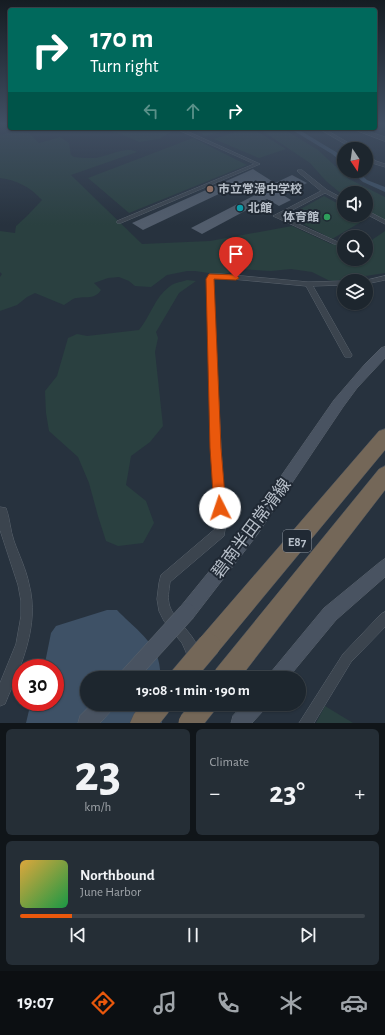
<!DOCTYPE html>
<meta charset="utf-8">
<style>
body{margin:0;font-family:"Alegreya Sans","Noto Sans JP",sans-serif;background:#252e36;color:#f1f3f6;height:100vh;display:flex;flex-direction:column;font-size:15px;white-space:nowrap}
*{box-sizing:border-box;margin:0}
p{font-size:13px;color:#a0a5aa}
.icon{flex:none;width:22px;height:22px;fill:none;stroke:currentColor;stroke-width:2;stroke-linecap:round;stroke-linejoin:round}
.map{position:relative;height:723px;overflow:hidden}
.sheet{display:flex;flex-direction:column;gap:6px;padding:6px;background:#101519;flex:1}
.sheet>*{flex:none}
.guide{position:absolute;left:8px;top:8px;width:369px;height:122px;border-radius:4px;box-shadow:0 1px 3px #0004,0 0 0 1px #3b434a;background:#00695c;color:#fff;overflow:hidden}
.needle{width:26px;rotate:167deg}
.fabs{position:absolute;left:337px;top:142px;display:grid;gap:8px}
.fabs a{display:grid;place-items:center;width:36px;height:36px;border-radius:50%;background:#1d262e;box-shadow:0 1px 3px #0004,0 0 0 1px #3b434a;font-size:20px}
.speed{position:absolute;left:12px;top:659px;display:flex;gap:8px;font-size:20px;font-weight:700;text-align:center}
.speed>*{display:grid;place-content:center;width:52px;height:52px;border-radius:50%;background:#1d262e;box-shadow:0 1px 3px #0004,0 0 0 1px #3b434a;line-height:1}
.speed .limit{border:6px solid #d22;background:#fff;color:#111}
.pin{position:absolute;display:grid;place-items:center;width:34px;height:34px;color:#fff;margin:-41px -17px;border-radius:50% 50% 50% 0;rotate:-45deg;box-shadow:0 0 4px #0007}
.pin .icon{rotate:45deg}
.me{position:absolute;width:44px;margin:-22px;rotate:356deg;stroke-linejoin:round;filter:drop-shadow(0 0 3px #0008)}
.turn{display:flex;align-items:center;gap:14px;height:84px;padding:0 16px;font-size:18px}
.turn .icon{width:52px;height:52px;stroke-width:2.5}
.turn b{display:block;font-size:28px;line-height:34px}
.lanes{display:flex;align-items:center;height:38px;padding:0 16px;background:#0003;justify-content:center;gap:20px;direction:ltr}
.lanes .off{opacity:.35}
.big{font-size:30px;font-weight:700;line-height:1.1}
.sheet .card{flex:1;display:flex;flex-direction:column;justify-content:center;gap:6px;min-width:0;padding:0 14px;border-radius:6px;background:#252e36}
.sheet .dial{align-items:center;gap:0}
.dial b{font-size:52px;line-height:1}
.song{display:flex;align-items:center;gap:12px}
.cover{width:48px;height:48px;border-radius:6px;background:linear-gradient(135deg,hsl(40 70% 55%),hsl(140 70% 35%))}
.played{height:4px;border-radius:2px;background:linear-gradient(90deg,#ea580c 15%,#3b434a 15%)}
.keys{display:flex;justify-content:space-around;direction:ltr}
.heat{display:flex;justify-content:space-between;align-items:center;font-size:22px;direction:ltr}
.sheet .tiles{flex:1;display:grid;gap:6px;grid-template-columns:1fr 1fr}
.card:last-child{grid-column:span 2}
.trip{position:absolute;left:80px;top:671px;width:226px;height:40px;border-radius:20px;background:#1d262e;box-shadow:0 1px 3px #0004,0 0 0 1px #3b434a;font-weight:700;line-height:40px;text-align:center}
.menu{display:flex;height:64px;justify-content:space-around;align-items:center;background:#0c0f12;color:#a0a5aa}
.menu .icon{width:28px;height:28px}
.menu .active{color:#ea580c}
.menu b{font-size:18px;color:#f1f3f6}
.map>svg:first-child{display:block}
.green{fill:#2a4040}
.water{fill:#3e5166}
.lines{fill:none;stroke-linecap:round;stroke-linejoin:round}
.canal{fill:#3e5166;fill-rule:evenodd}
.building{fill:#525d6c}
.minor-casing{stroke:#59626c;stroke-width:1}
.tertiary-casing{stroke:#59626c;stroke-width:1}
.secondary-casing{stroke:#59626c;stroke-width:1}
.motorway-casing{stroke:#464f59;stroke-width:1}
.minor{fill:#3b444e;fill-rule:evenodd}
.tertiary{fill:#3b444e;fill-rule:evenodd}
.secondary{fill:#495361;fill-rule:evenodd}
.motorway{fill:#746758;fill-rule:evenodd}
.secondary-bridge-casing{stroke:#59626c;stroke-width:18;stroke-linecap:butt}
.motorway-bridge-casing{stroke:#464f59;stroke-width:24;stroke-linecap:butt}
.secondary-bridge{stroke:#495361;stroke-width:17}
.motorway-bridge{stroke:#746758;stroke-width:23}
.route{fill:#ea580c;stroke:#983908}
.education-dot{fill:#8d6e63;stroke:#202934;stroke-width:1.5}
.culture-dot{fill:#0f9aa8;stroke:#202934;stroke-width:1.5}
.leisure-dot{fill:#2e9e5b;stroke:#202934;stroke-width:1.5}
.labels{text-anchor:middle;stroke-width:4;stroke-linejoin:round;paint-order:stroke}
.far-poi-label{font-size:12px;font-weight:bold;fill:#b7bfc9;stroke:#202934;text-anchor:start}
.shield{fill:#202934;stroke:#8a929c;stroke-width:1}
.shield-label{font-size:13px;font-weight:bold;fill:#b7bfc9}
.near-street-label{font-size:17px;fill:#b7bfc9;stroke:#202934}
</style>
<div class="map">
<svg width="385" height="723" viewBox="0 0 385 723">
<rect width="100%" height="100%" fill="#27323e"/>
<!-- green -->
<path class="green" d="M96,128H171L174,130L159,139L139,142L121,134Z
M191,128H238L205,136Z
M248,128H252L286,149L259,158L214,139Z
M258,128H282L318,150L349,179L385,197V222L366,210V193H344V196L326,181L310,163Z
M13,132L29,133L39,143L60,137L69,143L71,155L74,157C81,158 89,158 96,158C109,156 126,146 137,152L71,175L142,244L210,241L292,226L331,244L344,245V259H366V244L385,231V273L333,281L328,280L312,272L291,269L271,271L240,269L222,275L195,271H187L167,275L151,287L135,286L129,281L119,277L108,278L94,283L101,290C94,301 83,295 73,299C70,301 67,303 64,305L35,293L27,297L17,305L0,311V277L2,274L0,272V231L15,233L16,226L27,216L42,200C30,187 17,180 0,178V135Z
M193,138L247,165L129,213L88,178Z
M324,196L344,207V215H359L366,219L332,239L288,216Z
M187,280L196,281L179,293L156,332L158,338L155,352L163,426L150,442L131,456L126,485L146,501L154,523L143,543L118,546L106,541L98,516L89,483L78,457L49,431L46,413L45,391L57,376L68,338L77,334L87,336L139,330C150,317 155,297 169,287C173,283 181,282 187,280Z
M325,706L353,723H316Z"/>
<!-- water -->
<path class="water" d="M107,610H117C132,626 151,638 158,659C160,665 160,672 161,678H87V704H162V723H26L31,702H55V668H44L51,633L56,626Z"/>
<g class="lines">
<!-- canal -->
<path class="canal" d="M289,128H296L336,152L344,158V164L332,154Z
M350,171H357L367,180L385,187V192L363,182Z"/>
</g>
<!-- building -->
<path class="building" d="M253,169L275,183L292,175L307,183L283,195L291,200L279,206L267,199L202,234L191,228L259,193L242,183L143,230L132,223Z"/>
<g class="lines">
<defs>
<path id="minor" d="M174,128H180L260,164L121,223H117V221L254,164Z
M318,128H323L359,149H354Z
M366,155L376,161L385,164V167L372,163L366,158Z
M298,170H302L327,190L344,199V203L325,193L281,216L338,242V244H334L273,216L321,191L298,172Z
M366,210L385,220V224L366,214Z
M210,274H221L308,282L344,281H345L344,285L313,286L352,355L351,357H345L306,286L221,278L213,279L221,448L226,523L224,536L170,582C169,590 167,599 170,607C176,624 207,642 197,663L193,665L189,663L186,652L182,643L164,621L159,611L157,599L159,583L161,575L215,529L207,279Z
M385,276V280L366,284V281H363Z
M0,507L6,508C10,518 10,530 14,541C19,555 26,569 29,584C40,626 21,665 5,704L0,706V683L16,644L21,616V601L18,585L0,530Z
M385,612V627L351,662L314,723H299L343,654L381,614Z"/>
<path id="tertiary" d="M350,128H358L385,137V141Z"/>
<path id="secondary" d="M385,347V358L357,388L343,407L257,535L193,618L187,620L181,618L179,612L181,606L247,525L334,400L365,364L381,348Z
M385,559V577L336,620L288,678H268L271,672L324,608L380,562Z
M92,704H113L111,711L100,723H78L80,716Z
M244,704H265L263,711L252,723H231L233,716Z"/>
<path id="motorway" d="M385,429V450L217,653L209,657L201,653L197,645L201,637L379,431Z
M385,466V490L240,678H213L216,669L379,469Z
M142,704H172L168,713L160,723H130L134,714Z"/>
</defs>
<!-- minor casing -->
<use href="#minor" class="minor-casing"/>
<!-- tertiary casing -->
<use href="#tertiary" class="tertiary-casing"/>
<!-- secondary casing -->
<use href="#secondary" class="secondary-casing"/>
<!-- motorway casing -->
<use href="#motorway" class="motorway-casing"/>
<!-- minor -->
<use href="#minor" class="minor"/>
<!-- tertiary -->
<use href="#tertiary" class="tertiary"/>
<!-- secondary -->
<use href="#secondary" class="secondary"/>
<!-- motorway -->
<use href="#motorway" class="motorway"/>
<defs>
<path id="secondary-bridge" d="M127,678L187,612"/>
<path id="motorway-bridge" d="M181,678L209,645
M190,723L205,704"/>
</defs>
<!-- secondary-bridge casing -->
<use href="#secondary-bridge" class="secondary-bridge-casing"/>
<!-- motorway-bridge casing -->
<use href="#motorway-bridge" class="motorway-bridge-casing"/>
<!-- secondary-bridge -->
<use href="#secondary-bridge" class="secondary-bridge"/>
<!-- motorway-bridge -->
<use href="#motorway-bridge" class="motorway-bridge"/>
</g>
<!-- sky -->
<linearGradient id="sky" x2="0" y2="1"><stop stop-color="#151c22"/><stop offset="0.55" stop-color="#414f63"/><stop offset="1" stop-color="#414f63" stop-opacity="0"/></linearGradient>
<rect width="385" height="225" fill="url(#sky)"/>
<!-- route -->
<path class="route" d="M209,274L236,275L239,278L236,280L214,279L221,448L226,508L224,513L220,514L216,513L214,508L210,448L206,279Z"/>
<!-- markers -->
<circle class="education-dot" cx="210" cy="189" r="4"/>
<circle class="culture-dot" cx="240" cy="208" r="4"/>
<circle class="leisure-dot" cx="327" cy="217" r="4"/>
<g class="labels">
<!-- far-poi labels -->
<g class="far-poi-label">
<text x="218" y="193">市立常滑中学校</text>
<text x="248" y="212">北館</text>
<text x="319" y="221" text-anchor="end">体育館</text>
</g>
<!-- shield labels -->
<rect class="shield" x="283" y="530" width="28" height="22" rx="3"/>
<g class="shield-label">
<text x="297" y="546">E87</text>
</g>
<!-- near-street labels -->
<g class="near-street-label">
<text transform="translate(251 528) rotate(-53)" y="6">碧南半田常滑線</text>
</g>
</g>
</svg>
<div class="fabs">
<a><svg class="needle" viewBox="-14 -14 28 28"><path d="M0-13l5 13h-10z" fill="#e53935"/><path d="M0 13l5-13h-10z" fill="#a0a5aa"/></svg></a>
<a><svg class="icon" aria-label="sound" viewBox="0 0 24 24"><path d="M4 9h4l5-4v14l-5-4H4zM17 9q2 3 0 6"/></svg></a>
<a><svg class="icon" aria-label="search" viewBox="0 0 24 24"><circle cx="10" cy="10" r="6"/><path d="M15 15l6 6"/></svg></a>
<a><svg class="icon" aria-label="layers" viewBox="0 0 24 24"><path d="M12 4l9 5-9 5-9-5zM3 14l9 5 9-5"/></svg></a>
</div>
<div class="speed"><div class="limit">30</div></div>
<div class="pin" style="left:236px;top:278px;background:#d93025"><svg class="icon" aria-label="arrive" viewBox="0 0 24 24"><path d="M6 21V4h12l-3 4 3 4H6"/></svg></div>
<svg class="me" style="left:220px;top:508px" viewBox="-20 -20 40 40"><circle r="19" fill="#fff"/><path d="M0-13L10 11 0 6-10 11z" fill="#ea580c"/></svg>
<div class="trip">19:08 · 1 min · 190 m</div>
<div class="guide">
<div class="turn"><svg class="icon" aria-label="right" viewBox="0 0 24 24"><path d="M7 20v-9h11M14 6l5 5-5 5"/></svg><div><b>170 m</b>Turn right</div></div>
<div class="lanes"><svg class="icon off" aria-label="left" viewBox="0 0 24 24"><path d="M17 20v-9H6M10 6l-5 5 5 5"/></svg><svg class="icon off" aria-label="ahead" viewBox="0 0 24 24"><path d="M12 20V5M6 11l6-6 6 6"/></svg><svg class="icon" aria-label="right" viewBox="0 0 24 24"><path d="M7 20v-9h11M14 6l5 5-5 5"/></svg></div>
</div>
</div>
<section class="sheet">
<div class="tiles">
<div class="card dial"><b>23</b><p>km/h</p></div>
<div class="card"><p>Climate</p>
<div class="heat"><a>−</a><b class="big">23°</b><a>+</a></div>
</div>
<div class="card">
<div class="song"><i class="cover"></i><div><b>Northbound</b><p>June Harbor</p></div></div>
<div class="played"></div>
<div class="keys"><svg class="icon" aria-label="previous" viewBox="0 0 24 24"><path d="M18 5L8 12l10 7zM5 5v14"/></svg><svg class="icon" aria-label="pause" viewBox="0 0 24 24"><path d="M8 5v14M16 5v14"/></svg><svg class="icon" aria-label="next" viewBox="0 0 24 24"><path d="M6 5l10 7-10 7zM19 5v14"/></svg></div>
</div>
</div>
</section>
<nav class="menu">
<b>19:07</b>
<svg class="icon active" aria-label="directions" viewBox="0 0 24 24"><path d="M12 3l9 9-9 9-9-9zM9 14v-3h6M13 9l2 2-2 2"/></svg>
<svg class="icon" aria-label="music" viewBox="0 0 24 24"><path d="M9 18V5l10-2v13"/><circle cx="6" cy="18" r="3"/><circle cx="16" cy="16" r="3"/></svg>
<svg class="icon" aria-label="phone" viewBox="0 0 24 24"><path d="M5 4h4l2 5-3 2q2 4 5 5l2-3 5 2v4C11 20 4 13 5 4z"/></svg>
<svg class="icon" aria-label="climate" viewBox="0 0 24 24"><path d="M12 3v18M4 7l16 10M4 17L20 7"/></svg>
<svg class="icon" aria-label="car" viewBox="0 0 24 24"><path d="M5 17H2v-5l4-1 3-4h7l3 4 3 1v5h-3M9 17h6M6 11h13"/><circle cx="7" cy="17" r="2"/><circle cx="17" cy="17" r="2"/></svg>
</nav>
